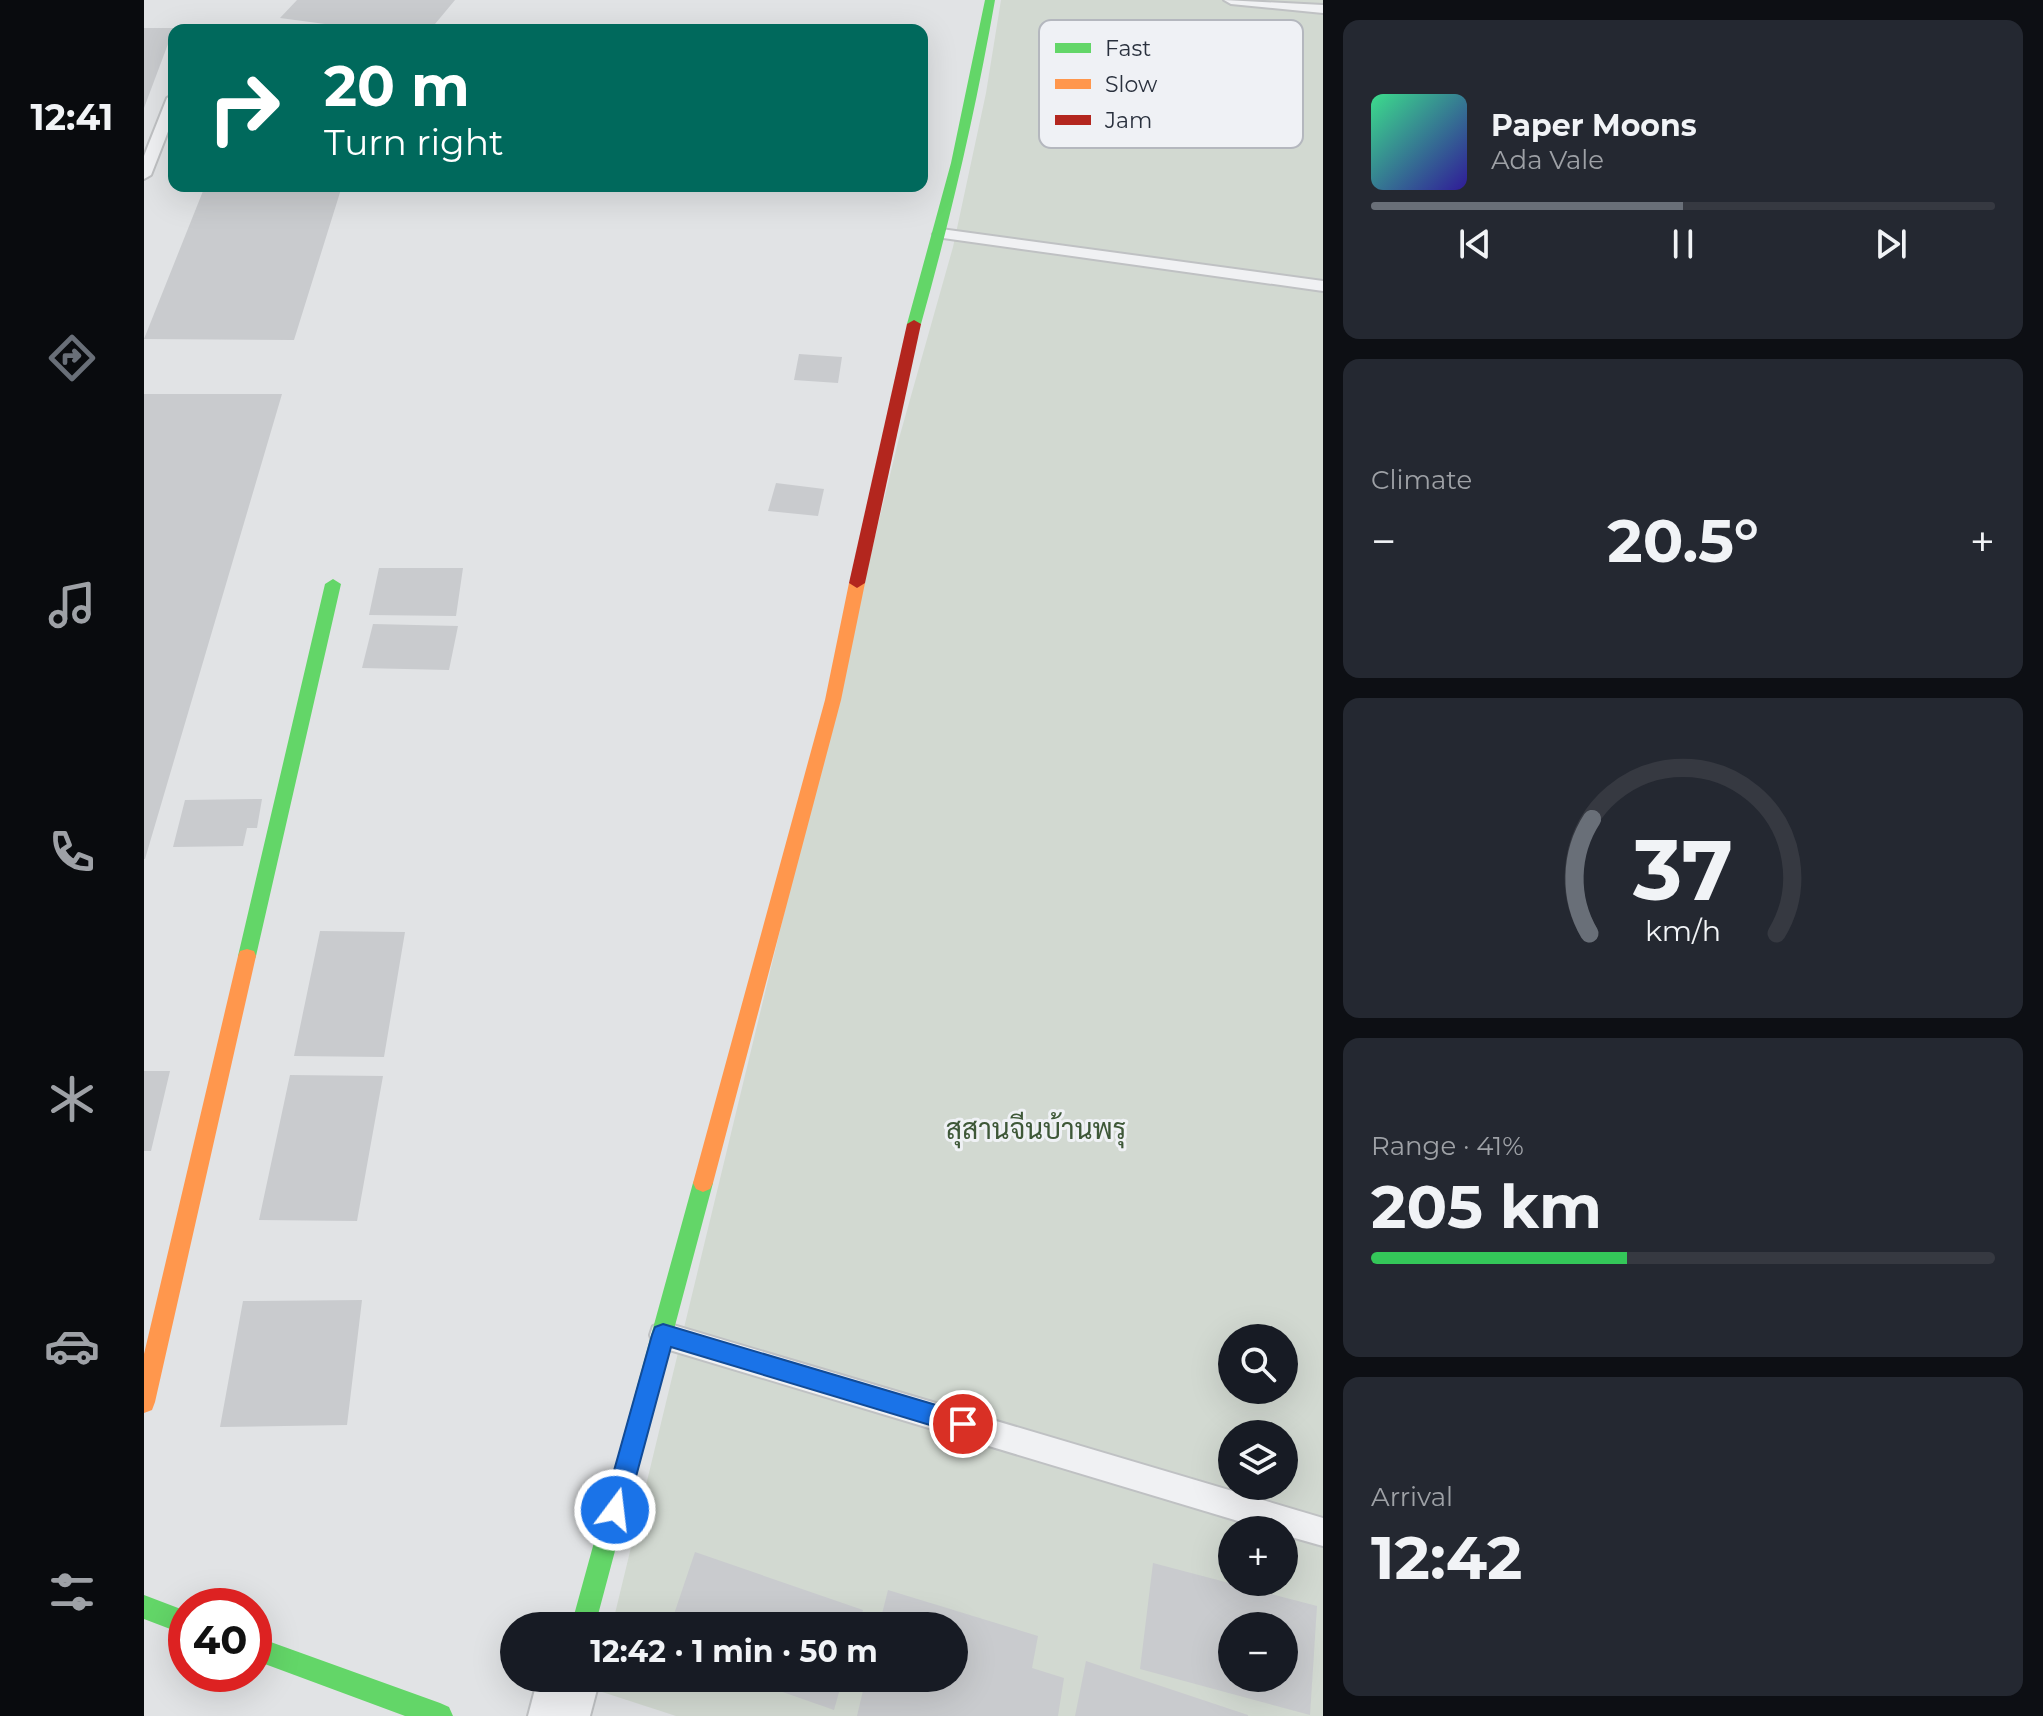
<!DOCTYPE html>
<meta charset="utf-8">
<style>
body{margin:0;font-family:Montserrat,Sarabun,sans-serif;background:#242831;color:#f1f3f6;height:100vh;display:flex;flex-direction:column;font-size:30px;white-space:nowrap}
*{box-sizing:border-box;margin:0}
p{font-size:26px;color:#9ea1a6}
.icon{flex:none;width:44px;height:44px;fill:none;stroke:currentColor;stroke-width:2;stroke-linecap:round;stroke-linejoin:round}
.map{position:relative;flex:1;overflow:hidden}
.details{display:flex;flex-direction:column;gap:20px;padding:20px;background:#0d0f14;width:720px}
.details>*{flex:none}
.banner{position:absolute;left:24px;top:24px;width:760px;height:168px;border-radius:16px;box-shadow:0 8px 32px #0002;background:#00695c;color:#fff;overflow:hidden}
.tools{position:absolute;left:1074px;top:1324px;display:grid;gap:16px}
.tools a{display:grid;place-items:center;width:80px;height:80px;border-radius:50%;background:#171b24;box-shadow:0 8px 32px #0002;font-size:40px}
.speed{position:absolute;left:24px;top:1588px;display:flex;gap:16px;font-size:40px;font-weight:700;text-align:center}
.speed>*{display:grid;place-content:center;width:104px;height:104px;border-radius:50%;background:#171b24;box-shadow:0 8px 32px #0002;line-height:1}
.speed .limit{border:12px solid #d22;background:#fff;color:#111}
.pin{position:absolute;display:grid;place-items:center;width:68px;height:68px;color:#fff;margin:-34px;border:4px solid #fff;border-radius:50%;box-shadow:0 2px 8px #0007}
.me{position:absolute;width:88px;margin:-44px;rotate:15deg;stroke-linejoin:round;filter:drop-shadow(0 0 6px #0008)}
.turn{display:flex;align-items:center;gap:28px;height:168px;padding:0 24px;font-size:36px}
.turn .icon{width:104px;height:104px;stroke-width:2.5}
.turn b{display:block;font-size:56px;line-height:68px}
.big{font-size:60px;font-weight:700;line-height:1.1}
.details .card{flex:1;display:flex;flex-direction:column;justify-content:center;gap:12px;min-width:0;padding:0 28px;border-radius:16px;background:#242831}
.details .dial{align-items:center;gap:0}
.dial svg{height:208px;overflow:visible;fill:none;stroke:#363941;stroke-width:7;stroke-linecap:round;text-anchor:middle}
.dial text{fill:#f1f3f6;stroke:none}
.song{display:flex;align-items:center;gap:24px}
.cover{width:96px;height:96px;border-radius:12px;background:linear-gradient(135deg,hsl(150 70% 55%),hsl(250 70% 35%))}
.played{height:8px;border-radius:4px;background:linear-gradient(90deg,#696f78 50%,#363941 50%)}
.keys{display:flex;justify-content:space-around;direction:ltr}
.heat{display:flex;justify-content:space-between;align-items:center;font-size:44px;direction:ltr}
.charge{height:12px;border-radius:6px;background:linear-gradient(90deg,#34c759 41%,#363941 0)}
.trip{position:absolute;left:356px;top:1612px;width:468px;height:80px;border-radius:40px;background:#171b24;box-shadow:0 8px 32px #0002;font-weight:700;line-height:80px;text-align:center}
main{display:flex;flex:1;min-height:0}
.tabs{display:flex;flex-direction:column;width:144px;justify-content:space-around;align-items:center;background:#090b0e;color:#9ea1a6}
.tabs .icon{width:56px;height:56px}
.tabs .on{color:#696f78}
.tabs b{font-size:36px;color:#f1f3f6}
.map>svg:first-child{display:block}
.green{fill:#d2d9d1;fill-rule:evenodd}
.building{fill:#c9cbce;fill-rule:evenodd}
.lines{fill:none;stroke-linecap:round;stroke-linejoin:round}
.lane-casing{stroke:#bfc1c3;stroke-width:4}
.street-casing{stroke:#bfc1c3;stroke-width:4}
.lane{fill:#f0f1f3;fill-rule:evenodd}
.street{fill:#f0f1f3;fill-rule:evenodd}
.fast{fill:#63d668;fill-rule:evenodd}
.slow{fill:#ff974d;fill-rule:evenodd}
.jam{fill:#b3261e;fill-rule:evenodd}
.route{fill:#1a73e8;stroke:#114b97;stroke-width:2}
.labels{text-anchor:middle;stroke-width:6;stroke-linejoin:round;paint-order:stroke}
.park-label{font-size:28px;fill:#3e5838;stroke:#eff1f5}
.key{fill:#eff1f5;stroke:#b4b7be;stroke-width:2}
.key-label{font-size:22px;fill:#29303d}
</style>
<main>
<nav class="tabs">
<b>12:41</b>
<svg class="icon on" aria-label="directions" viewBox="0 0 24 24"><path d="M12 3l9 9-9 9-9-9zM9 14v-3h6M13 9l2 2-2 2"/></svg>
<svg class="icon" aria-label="music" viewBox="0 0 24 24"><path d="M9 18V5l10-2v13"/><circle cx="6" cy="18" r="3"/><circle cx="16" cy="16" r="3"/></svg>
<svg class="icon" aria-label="phone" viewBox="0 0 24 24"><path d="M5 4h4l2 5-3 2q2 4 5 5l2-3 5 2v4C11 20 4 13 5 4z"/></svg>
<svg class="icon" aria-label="climate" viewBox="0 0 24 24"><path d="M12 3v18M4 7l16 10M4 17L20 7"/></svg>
<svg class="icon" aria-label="car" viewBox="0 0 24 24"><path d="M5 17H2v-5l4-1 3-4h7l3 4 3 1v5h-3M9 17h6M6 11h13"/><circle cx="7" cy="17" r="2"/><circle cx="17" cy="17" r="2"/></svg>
<svg class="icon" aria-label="filters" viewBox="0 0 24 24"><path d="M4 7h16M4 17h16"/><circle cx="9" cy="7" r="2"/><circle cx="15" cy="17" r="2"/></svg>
</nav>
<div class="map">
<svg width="1179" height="1716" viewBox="0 0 1179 1716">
<rect width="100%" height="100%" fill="#e1e3e5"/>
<!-- green -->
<path class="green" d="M857,0H1179V1716H532L452,1690L455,1678H810V1626H468L754,442L809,247L842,93ZM1088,1338H1140V1390H1088ZM1088,1434H1140V1486H1088ZM1088,1530H1140V1582H1088ZM1088,1626H1140V1678H1088Z"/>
<!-- building -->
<path class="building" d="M153,0H311L286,30H226L136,18Z
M0,28H30L0,108Z
M61,186H198L150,340L0,339Z
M655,354L698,357L694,383L650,380Z
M0,394H138L1,859H0Z
M632,483L680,489L674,516L624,511Z
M235,568H319L312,616L225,615Z
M229,624L314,626L305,670L218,668Z
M118,799L113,828H103L99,846L29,847L41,800Z
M176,931L261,932L240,1057L150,1056Z
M0,1071H26L7,1151H0Z
M146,1075L239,1076L213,1221L115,1220Z
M218,1300L203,1425L76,1427L99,1301Z
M551,1552L719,1610L714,1626H526Z
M1009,1563L1173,1606L1166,1715L996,1669ZM1088,1626H1140V1678H1088Z
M744,1590L894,1636L888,1668L920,1678L914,1716H713L722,1678H810V1626H735Z
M942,1661L1104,1715V1716H931Z
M599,1678H699L690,1710Z"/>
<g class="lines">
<defs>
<path id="lane" d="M1080,0L1179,5V13L1087,4Z
M30,94V116L7,175L0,179V156L23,98Z
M797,229L1179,281V291L792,237L789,234Z
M519,1322L1179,1518V1546L1140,1535V1530H1124L519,1348L509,1344L506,1335L509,1326Z"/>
<path id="street" d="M394,1678H456L446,1716H384Z"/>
</defs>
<!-- lane casing -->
<use href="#lane" class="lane-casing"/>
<!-- street casing -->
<use href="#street" class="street-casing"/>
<!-- lane -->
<use href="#lane" class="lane"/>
<!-- street -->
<use href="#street" class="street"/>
<!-- fast -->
<path class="fast" d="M841,0H851C832,109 807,217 777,324L770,328L763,324L807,163Z
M189,579L197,584L112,956L110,961H96L94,956L181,584Z
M559,1174L566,1177L569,1183L451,1626H427L549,1183L552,1177Z
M0,1595L42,1611V1635L0,1619Z
M110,1636L296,1703L305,1707L309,1716H261L110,1660Z"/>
<!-- slow -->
<path class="slow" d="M713,578L721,583L697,700L569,1183L566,1189L559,1192L552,1189L549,1183L681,700L705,583Z
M103,949L110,951L112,956L11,1402L8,1410L0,1413V1354L94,956L96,951Z"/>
<!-- jam -->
<path class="jam" d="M770,320L777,324L721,583L713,588L705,583L763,324Z"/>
</g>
<!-- route -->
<path class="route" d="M519,1324L819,1413L827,1416L831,1424L827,1432L819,1435L527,1347L483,1510L480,1518L471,1521L463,1518L459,1510L508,1335L511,1327Z"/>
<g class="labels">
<!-- park labels -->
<g class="park-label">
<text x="892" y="1139">สุสานจีนบ้านพรุ</text>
</g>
</g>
<!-- legend -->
<rect x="895" y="20" width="264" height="128" rx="12" class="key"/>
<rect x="911" y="43" width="36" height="10" fill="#63d668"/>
<rect x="911" y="79" width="36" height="10" fill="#ff974d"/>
<rect x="911" y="115" width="36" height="10" fill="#b3261e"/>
<g class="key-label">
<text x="961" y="56">Fast</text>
<text x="961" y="92">Slow</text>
<text x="961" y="128">Jam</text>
</g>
</svg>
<div class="tools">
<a><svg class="icon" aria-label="search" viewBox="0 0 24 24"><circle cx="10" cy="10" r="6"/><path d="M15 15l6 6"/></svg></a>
<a><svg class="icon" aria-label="layers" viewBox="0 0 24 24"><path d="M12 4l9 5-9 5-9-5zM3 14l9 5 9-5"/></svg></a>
<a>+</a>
<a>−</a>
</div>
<div class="speed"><div class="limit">40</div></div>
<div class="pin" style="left:819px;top:1424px;background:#d93025"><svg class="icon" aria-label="arrive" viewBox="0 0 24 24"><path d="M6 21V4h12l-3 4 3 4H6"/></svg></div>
<svg class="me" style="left:471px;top:1510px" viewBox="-20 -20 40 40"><circle r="17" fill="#1a73e8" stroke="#fff" stroke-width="3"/><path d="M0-11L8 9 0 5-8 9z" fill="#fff"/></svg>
<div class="trip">12:42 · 1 min · 50 m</div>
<div class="banner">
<div class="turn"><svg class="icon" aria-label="right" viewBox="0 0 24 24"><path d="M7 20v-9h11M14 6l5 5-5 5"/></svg><div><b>20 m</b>Turn right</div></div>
</div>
</div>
<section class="details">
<div class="card">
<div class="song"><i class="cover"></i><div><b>Paper Moons</b><p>Ada Vale</p></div></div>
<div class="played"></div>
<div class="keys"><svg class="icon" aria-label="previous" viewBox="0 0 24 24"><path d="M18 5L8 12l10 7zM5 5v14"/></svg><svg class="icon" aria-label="pause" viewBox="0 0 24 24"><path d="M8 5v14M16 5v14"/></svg><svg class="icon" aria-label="next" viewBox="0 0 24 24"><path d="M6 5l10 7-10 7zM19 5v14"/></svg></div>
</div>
<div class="card"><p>Climate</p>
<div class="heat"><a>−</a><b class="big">20.5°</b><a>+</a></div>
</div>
<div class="card dial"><svg viewBox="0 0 100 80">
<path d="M14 69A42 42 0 1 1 86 69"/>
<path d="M14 69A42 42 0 0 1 15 25" stroke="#696f78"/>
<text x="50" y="56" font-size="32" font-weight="700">37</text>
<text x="50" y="72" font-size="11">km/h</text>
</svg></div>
<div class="card"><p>Range · 41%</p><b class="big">205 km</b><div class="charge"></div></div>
<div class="card"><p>Arrival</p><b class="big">12:42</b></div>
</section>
</main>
